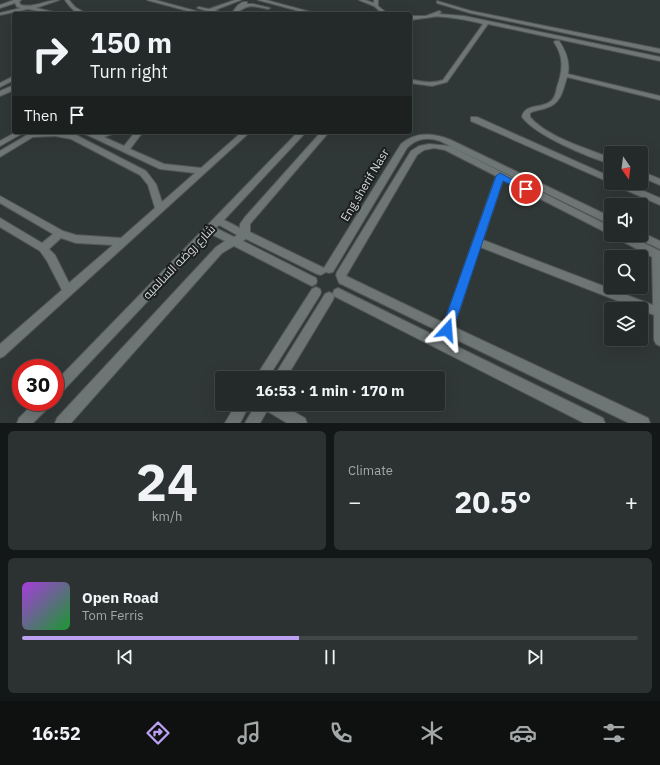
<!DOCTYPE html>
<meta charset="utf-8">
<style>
body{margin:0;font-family:"IBM Plex Sans",Cairo,sans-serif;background:#2c3231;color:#f1f3f6;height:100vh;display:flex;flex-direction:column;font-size:15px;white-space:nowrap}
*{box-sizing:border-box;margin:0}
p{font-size:13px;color:#a3a7a8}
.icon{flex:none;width:22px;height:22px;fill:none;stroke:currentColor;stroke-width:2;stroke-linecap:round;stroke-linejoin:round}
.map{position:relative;height:423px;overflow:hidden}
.sheet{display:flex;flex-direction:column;gap:8px;padding:8px;background:#141717;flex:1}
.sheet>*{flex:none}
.top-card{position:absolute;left:12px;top:12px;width:400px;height:122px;border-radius:4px;box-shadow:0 4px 16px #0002,0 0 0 1px #414646;background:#242a29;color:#f1f3f6;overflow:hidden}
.needle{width:26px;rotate:166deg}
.buttons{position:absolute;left:604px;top:146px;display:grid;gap:8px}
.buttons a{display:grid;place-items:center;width:44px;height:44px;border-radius:4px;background:#242a29;box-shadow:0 4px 16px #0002,0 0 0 1px #414646;font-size:20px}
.speed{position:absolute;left:12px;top:359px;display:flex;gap:8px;font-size:20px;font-weight:700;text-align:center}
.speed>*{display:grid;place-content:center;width:52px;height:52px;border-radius:50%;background:#242a29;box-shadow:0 4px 16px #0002,0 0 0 1px #414646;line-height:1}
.speed .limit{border:6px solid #d22;background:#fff;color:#111}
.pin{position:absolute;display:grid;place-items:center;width:34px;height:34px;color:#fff;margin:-17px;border:2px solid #fff;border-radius:50%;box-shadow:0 1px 4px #0007}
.me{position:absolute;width:44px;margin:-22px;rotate:19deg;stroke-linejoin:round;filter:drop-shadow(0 0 3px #0008)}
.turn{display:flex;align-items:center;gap:14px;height:84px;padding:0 12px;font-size:18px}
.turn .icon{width:52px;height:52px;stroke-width:2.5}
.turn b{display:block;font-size:28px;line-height:34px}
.then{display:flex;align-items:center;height:38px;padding:0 12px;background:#0003;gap:8px;font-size:15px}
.big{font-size:30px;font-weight:700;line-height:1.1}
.sheet .tile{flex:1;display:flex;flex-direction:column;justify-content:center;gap:6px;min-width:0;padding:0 14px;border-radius:6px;background:#2c3231}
.sheet .dial{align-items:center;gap:0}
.dial b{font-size:52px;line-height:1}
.song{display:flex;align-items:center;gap:12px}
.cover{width:48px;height:48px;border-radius:6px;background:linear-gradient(135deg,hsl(280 70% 55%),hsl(130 70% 35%))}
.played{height:4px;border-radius:2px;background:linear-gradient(90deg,#bca0f2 45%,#414646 45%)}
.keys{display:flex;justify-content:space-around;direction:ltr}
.heat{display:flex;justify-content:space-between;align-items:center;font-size:22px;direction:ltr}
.sheet .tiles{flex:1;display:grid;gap:8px;grid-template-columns:1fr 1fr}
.tile:last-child{grid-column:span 2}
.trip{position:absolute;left:215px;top:371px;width:230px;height:40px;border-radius:4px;background:#242a29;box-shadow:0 4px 16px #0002,0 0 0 1px #414646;font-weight:700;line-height:40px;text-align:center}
.menu{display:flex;height:64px;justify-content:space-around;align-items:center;background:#0e1110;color:#a3a7a8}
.menu .icon{width:28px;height:28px}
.menu .active{color:#bca0f2}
.menu b{font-size:18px;color:#f1f3f6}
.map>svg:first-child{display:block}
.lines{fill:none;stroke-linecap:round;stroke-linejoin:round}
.street-casing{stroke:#505655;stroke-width:2}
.street{fill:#6d7675;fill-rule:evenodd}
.route{fill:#1a73e8;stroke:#114b97}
.labels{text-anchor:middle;stroke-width:4;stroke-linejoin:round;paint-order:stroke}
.street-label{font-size:12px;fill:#d2d7d6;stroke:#1b1e1e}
</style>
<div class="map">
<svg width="660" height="423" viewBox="0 0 660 423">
<rect width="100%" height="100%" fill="#303837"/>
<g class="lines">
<defs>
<path id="street" d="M14,0H21L19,2L21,5C34,8 46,0 59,0L36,8L62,14H52L28,9L0,15V13L21,8L17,7L15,3L0,8V5Z
M65,0H69L75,7L87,14C76,14 71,9 65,0Z
M147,0H155L207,14H199Z
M235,0H241L215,10L225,14H217L197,8L199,7L209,9Z
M258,0H266L318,14H310Z
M359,0H365L374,3V0H378V6L388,14H383L374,6Z
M437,1L471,11L660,49V53L470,13L437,3Z
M243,2H247V4H253L270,8L268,9C253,6 248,3 236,14H231L238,5Z
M439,11L441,12L439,14L464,16L660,57V61L488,24L447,82L432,86L410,83V79C421,82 432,84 443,80L483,24C472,21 442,15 432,17C425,18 418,19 410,20V16H426Z
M555,41H559C566,51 570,61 568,74L660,96V100L567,77C563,90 561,104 546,108C541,110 535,110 530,113V117C547,137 586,148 611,158V164C588,157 536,136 522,117C525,103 541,109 551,101C555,98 556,92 557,87C563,70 564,57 554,42Z
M14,76V80L0,87V83Z
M14,85V90L0,96V91Z
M471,117H477L611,177V183L471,121Z
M16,132H25L0,146V141Z
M32,132H57L76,135L146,171L156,184L162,202L195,173L160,169L81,132H91L97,135L106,132H118L104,137L124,146L135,132H143L130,149L164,164L201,168L242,132H250L4,356L0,358V344L62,290L47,261L40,251L0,227V218L42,243L53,234L0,203V196L63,231L76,235L121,238L155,208L148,185L140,175L71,139L55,136L33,137L0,157V151ZM61,238L76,243L113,245L69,283L55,255L49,249Z
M298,132H306L224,220L240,228V224L245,217L321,132H329L250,224V232L324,268L401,144C416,131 434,133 451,140L611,217V225L440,141C427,137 417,138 407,148L333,272L329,273L326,272L321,275L317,274L246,239L243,241L316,278L317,281L316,284L312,286L308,284L234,246L222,253L71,423H55L57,418L216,247L225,241L211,234L59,395L55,397V382ZM219,225L237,235L234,237L216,228Z
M429,144L450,146L611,227V235L503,180L483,240L653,305L652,257L616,238L614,235H628L660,251V346L656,344L654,340V315L480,247L454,327L648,418L650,423H629L339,283L336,275L337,272L411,151L419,146ZM434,148L445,150L496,176L444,323L346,276L417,155L424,150Z
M641,171L660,179V185L641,177Z
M613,183H625L660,198V205L614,185Z
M641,232L660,241V249L636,238L634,235H641Z
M316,287L320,289L321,292L320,295L268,378H255L312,289Z
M338,288L603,418L605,423H584L334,296L333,293L334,290Z
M329,292L333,294L334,297L333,300L286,378H273L325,294Z
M35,402H50L49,407L33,423H17L19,418Z
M236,404H250L240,423H225Z
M256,404H280L305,418L307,423H287L267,411L260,423H245Z"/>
</defs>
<!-- street casing -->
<use href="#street" class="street-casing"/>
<!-- street -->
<use href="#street" class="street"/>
</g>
<!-- route -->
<path class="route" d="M500,173L530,189L526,192L503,181L453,330L451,333L447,335L443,333L441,330L496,176Z"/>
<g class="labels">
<!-- street labels -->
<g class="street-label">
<text transform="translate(365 185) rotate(-59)" y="4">Eng.sherif Nasr</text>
<text transform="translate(179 262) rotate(-46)" y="4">شارع روضه السالميه</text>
</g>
</g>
</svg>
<div class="buttons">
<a><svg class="needle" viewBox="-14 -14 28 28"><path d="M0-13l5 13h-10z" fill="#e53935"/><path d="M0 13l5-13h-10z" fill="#a3a7a8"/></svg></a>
<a><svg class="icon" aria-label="sound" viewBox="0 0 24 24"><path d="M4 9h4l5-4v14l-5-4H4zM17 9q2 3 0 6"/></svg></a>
<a><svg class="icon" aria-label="search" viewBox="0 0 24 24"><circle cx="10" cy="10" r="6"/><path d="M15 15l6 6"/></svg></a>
<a><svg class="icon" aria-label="layers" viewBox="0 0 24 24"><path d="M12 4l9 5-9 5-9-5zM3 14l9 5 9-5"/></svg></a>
</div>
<div class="speed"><div class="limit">30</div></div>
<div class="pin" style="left:526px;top:189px;background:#d93025"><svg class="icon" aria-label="arrive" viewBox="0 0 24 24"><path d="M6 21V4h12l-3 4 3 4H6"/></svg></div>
<svg class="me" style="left:447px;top:330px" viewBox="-20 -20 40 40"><path d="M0-17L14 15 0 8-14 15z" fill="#1a73e8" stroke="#fff" stroke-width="4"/></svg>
<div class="trip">16:53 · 1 min · 170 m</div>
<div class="top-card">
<div class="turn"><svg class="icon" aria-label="right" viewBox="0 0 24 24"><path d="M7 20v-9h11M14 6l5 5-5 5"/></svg><div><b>150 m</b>Turn right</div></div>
<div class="then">Then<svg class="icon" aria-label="arrive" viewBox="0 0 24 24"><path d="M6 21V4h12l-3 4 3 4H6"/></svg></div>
</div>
</div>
<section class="sheet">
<div class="tiles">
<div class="tile dial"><b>24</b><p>km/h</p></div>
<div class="tile"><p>Climate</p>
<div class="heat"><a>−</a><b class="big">20.5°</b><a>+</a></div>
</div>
<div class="tile">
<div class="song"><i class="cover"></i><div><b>Open Road</b><p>Tom Ferris</p></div></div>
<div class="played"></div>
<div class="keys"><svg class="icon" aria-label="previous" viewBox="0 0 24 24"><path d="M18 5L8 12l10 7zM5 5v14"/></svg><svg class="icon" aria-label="pause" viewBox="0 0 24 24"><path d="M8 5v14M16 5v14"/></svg><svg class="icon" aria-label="next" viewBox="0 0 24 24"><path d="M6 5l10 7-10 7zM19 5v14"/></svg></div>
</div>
</div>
</section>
<nav class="menu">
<b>16:52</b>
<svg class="icon active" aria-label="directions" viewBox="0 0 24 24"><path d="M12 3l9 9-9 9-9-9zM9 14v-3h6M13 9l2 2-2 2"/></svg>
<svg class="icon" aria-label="music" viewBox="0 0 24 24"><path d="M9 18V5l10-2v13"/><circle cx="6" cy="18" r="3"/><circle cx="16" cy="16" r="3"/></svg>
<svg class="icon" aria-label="phone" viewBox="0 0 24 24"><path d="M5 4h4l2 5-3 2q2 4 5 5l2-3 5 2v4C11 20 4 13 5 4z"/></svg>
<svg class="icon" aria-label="climate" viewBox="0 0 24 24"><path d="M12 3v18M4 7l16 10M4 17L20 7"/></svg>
<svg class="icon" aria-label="car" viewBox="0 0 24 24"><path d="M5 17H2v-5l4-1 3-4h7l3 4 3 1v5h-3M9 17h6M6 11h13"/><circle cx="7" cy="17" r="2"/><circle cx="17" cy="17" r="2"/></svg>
<svg class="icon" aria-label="filters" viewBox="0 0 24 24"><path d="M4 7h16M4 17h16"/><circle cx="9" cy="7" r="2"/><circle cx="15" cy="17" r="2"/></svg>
</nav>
